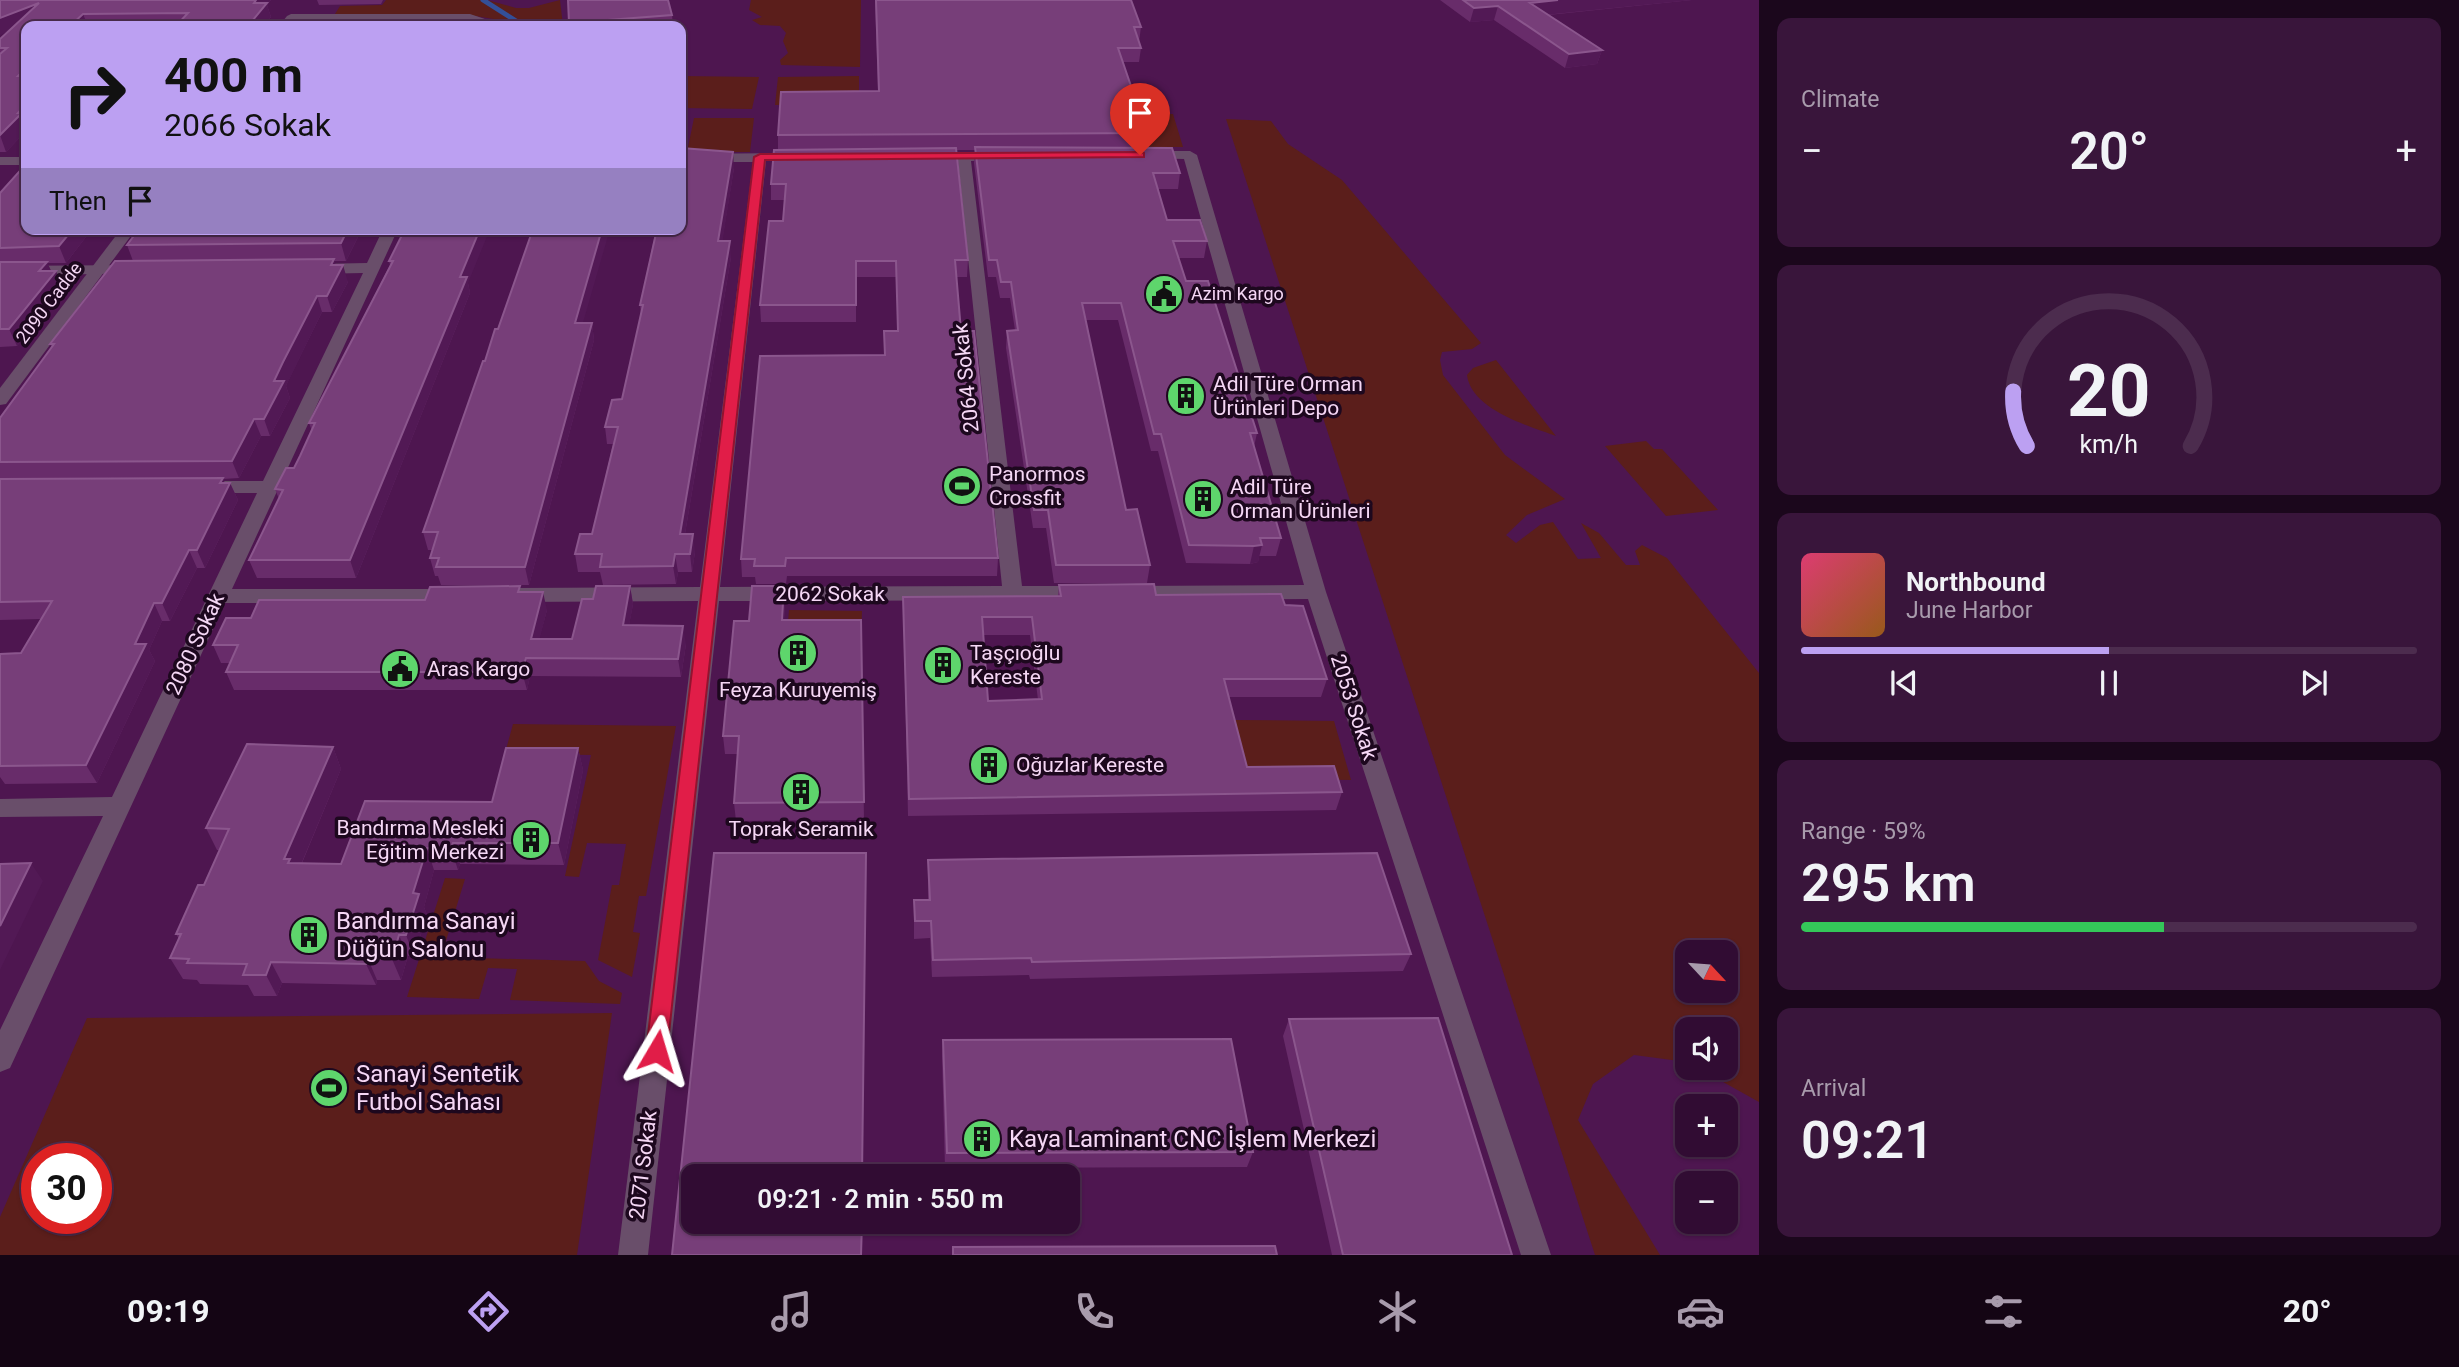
<!DOCTYPE html>
<meta charset="utf-8">
<style>
body{margin:0;font-family:Roboto,sans-serif;background:#39153b;color:#f1f3f6;height:100vh;display:flex;flex-direction:column;font-size:26px;white-space:nowrap}
*{box-sizing:border-box;margin:0}
p{font-size:23px;color:#a89bac}
.icon{flex:none;width:38px;height:38px;fill:none;stroke:currentColor;stroke-width:2;stroke-linecap:round;stroke-linejoin:round}
.map{position:relative;flex:1;overflow:hidden}
.side{display:flex;flex-direction:column;gap:18px;padding:18px;background:#1b071c;width:700px}
.side>*{flex:none}
.guide{position:absolute;left:21px;top:21px;width:665px;height:214px;border-radius:14px;box-shadow:0 2px 5px #0004,0 0 0 2px #4c2c4e;background:#bca0f2;color:#111;overflow:hidden}
.needle{width:46px;rotate:116deg}
.controls{position:absolute;left:1675px;top:940px;display:grid;gap:14px}
.controls a{display:grid;place-items:center;width:63px;height:63px;border-radius:14px;background:#310c33;box-shadow:0 2px 5px #0004,0 0 0 2px #4c2c4e;font-size:35px}
.speed{position:absolute;left:21px;top:1143px;display:flex;gap:14px;font-size:35px;font-weight:700;text-align:center}
.speed>*{display:grid;place-content:center;width:91px;height:91px;border-radius:50%;background:#310c33;box-shadow:0 2px 5px #0004,0 0 0 2px #4c2c4e;line-height:1}
.speed .limit{border:10px solid #d22;background:#fff;color:#111}
.pin{position:absolute;display:grid;place-items:center;width:60px;height:60px;color:#fff;margin:-72px -30px;border-radius:50% 50% 50% 0;rotate:-45deg;box-shadow:0 0 7px #0007}
.pin .icon{rotate:45deg}
.me{position:absolute;width:77px;margin:-38px;rotate:7deg;stroke-linejoin:round;filter:drop-shadow(0 0 5px #0008)}
.turn{display:flex;align-items:center;gap:24px;height:147px;padding:0 28px;font-size:32px}
.turn .icon{width:91px;height:91px;stroke-width:2.5}
.turn b{display:block;font-size:49px;line-height:60px}
.then{display:flex;align-items:center;height:66px;padding:0 28px;background:#0003;gap:14px;font-size:26px}
.big{font-size:52px;font-weight:600;line-height:1.1}
.side .card{flex:1;display:flex;flex-direction:column;justify-content:center;gap:10px;min-width:0;padding:0 24px;border-radius:14px;background:#39153b}
.side .dial{align-items:center;gap:0}
.dial svg{height:182px;overflow:visible;fill:none;stroke:#4c2c4e;stroke-width:7;stroke-linecap:round;text-anchor:middle}
.dial text{fill:#f1f3f6;stroke:none}
.song{display:flex;align-items:center;gap:21px}
.cover{width:84px;height:84px;border-radius:10px;background:linear-gradient(135deg,hsl(340 70% 55%),hsl(30 70% 35%))}
.played{height:7px;border-radius:4px;background:linear-gradient(90deg,#bca0f2 50%,#4c2c4e 50%)}
.keys{display:flex;justify-content:space-around;direction:ltr}
.heat{display:flex;justify-content:space-between;align-items:center;font-size:38px;direction:ltr}
.charge{height:10px;border-radius:5px;background:linear-gradient(90deg,#34c759 59%,#4c2c4e 0)}
.trip{position:absolute;left:681px;top:1164px;width:399px;height:70px;border-radius:14px;background:#310c33;box-shadow:0 2px 5px #0004,0 0 0 2px #4c2c4e;font-weight:600;line-height:70px;text-align:center}
.menu{display:flex;height:112px;justify-content:space-around;align-items:center;background:#140514;color:#a89bac}
.menu .icon{width:49px;height:49px}
.menu .selected{color:#bca0f2}
.menu b{font-size:32px;color:#f1f3f6}
main{display:flex;flex:1;min-height:0}
.map>svg:first-child{display:block}
.built{fill:#4e1650;fill-rule:evenodd}
.green{fill:#5b1e1b;fill-rule:evenodd}
.lines{fill:none;stroke-linecap:round;stroke-linejoin:round}
.stream{stroke:#334f98;stroke-width:5}
.minor{fill:#694e6a;fill-rule:evenodd}
.tertiary{fill:#694e6a;fill-rule:evenodd}
.wall{fill:#682c6a;fill-rule:evenodd}
.shaded-wall{fill:#521955}
.building{fill:#773e79;stroke:#8b568d;stroke-width:2;fill-rule:evenodd}
.route{fill:#e11d48;stroke:#92132f;stroke-width:2}
.labels{text-anchor:middle;stroke-width:7;stroke-linejoin:round;paint-order:stroke}
.far-poi-label{font-size:18px;fill:#f5d7f5;stroke:#1d081e;text-anchor:start}
.far-street-label{font-size:18px;fill:#f5d7f5;stroke:#1d081e}
.street-label{font-size:21px;fill:#f5d7f5;stroke:#1d081e}
.poi-label{font-size:21px;fill:#f5d7f5;stroke:#1d081e;text-anchor:start}
.near-poi-label{font-size:24px;fill:#f5d7f5;stroke:#1d081e;text-anchor:start}
</style>
<main>
<div class="map">
<svg width="1759" height="1255" viewBox="0 0 1759 1255">
<rect width="100%" height="100%" fill="#411044"/>
<!-- built -->
<path class="built" d="M0,0H1759V1255H0ZM26,26H681V229H26ZM1687,952H1726V990H1687ZM1687,1029H1726V1068H1687ZM1687,1106H1726V1144H1687ZM37,1158H96V1218H37ZM693,1176H1068V1222H693ZM1687,1183H1726V1222H1687Z"/>
<!-- green -->
<path class="green" d="M386,0H487L516,8H529L560,0L563,26H519L500,20L475,16L335,14L340,6L382,5Z
M751,0H861L860,67L781,65L780,60L788,53L783,41L786,33L780,26L760,25L752,20L762,17L749,10Z
M681,76L759,77L752,109L681,108Z
M859,76V104L775,105L778,77Z
M1137,114H1173L1183,147H1147Z
M694,118H754L750,152H687Z
M1226,119L1271,121L1288,144L1342,180L1481,343L1472,349L1442,352L1440,360L1443,375L1505,455L1565,499L1527,515L1506,535L1516,543L1540,525L1553,522L1578,559L1601,558L1581,523L1599,533L1626,565H1640L1635,551L1642,545L1667,558L1759,673V1102L1698,1068H1726V1029H1687V1062L1634,1055L1593,1084L1578,1120L1660,1255H1595ZM1687,952H1726V990H1687Z
M1496,360L1556,436C1528,426 1471,409 1467,375L1473,368Z
M1646,441L1654,449H1662L1718,510L1666,516L1605,446Z
M789,610L862,611L861,635H787Z
M1235,720L1334,721L1351,780L1248,778Z
M513,724L676,726L646,896H639L633,932L640,933L632,977L598,960L612,885H619L626,844L587,843L579,877L565,876L591,755L535,754L502,764Z
M445,878L465,879L441,957L585,961L599,981L622,993L620,1004L510,1000L517,969L488,968L479,999L407,997Z
M612,1013L577,1255H0V1217L87,1018ZM37,1158H96V1218H37Z"/>
<g class="lines">
<!-- stream -->
<path class="stream" d="M483,0L524,26"/>
<!-- minor -->
<path class="minor" d="M291,14H470L485,19L494,26H481L470,22H294L291,26H279L287,16Z
M1148,151H1190L1197,155L1326,592L1551,1255H1521L1308,599L1129,600L1122,598L1119,593L1122,588L1129,586L1304,585L1184,159L1143,158L1141,155Z
M1001,152L1006,153V159L971,161L1022,586H1086L1093,588L1096,593L1093,598L1086,600L719,601L648,1255H618L698,601L516,602L509,600L506,595L509,590L516,588L700,587L753,162H681V154L801,153L808,157L801,161H766L720,587L1002,586L958,161H928L921,157L928,153Z
M0,157H26V165H0Z
M383,229H398L232,589H453L460,591L463,596L460,601L453,603H225L10,1068L0,1072V1030L103,816L0,817V799L112,797L257,493H205L196,487L205,481H263L363,273L315,274L307,269L315,264L367,263Z
M136,265L142,267L144,270L142,273L0,276V266Z"/>
<!-- tertiary -->
<path class="tertiary" d="M121,229H136L6,404L0,405V388Z"/>
</g>
<!-- wall -->
<path class="wall" d="M0,0H271L267,5L271,17L264,26H26V131L6,152H0V39L8,32Z
M317,0H383L381,4L319,5Z
M568,0L672,15L673,26H570Z
M875,0L1141,27L1139,42L1141,48L1139,62H1123L1147,133L1145,148L1180,173L1178,189H1158L1167,220L1207,241L1204,258H1178L1186,281L1257,433L1254,447L1281,538L1276,556H1259L1258,562L1250,564L1186,563L1158,451H1151L1118,320H1086L1126,510L1150,565L1147,583H1054L1046,528H1033L1006,348L1007,331L1015,330L1010,298H1000L996,277H988L974,163L975,150H956L968,260L967,277H956L961,331L998,558L997,576H787L786,584H756L755,577H742L741,559L884,355L898,331L896,277H856V322H761L760,305L783,221L785,200H771V184L778,150V135L878,91Z
M1440,0H1692L1548,15L1602,50L1597,64L1565,68L1494,20L1470,22Z
M734,168L722,241L731,257L685,534L695,552L692,572H678L676,584L603,585L600,572H578L575,554L592,534L613,444H607L605,427L622,399L641,315L640,305L656,229H681Z
M0,193L26,229H92L66,263H47L51,271L63,288L17,346L0,347Z
M139,229H362L346,261H334L335,265L348,282L332,312H322L289,379L286,386L290,398L270,436H261L239,478L223,479L224,483H230L238,500L205,568H197L170,621H162L149,650L155,661L97,783L5,784L0,777V654L21,653L41,619L0,620V418L52,348L50,344L133,261L127,245Z
M405,229L468,283L470,293L356,578H257L249,560L279,499L275,489L294,468L312,431L309,423L390,265L389,261Z
M583,323H592L594,340L529,585H441L438,576H435L430,558L432,550H428L423,532L498,329Z
M1059,585L1156,595L1285,605L1327,679L1321,697H1229L1247,767L1342,792L1336,810L908,816L903,597L1058,596ZM983,635H1030L1038,700L988,701Z
M630,586L633,604L629,625L686,644L681,677L530,676L527,690H234L226,672L230,663H221L213,645L251,618L425,600L521,592L547,610L539,639H572L593,599Z
M784,586L785,603L784,620H861L864,820L736,821L734,803L738,754H725L723,736L749,621Z
M333,747L341,769L302,863L341,864L492,802L578,748L583,770L564,865L460,864L458,870H434L424,907L427,915L414,956H408L401,980H377L376,985L282,983L277,996H254L248,985L200,984L197,980L183,979L170,958L179,939L176,934L204,885L220,850H217L206,828Z
M928,860L1411,954L1403,971L1030,979L1029,975L932,977L930,938L914,939V900H928Z
M1289,1019L1512,1255H1332L1283,1036Z
M943,1040L1253,1152L1247,1167L945,1168L942,1056Z"/>
<!-- shaded-wall -->
<path class="shaded-wall" d="M256,0H271L267,5L271,17L264,26H248L254,3Z
M1558,0H1692L1525,17L1530,3Z
M39,3L45,17L0,35V18Z
M1498,6L1494,20L1470,22L1474,8Z
M83,14L88,26H70Z
M1602,50L1597,64L1565,68L1569,54Z
M26,68V89L18,76Z
M26,104V131L6,152L0,135Z
M733,152L734,168L720,257L718,241Z
M73,229H92L66,263L59,246Z
M348,229H362L346,261L341,243Z
M480,229H490L468,283L470,293L356,578L350,560L460,277Z
M602,229H610L578,340L575,323Z
M730,241L731,257L682,552L680,534Z
M334,259L338,274L343,265L348,282L332,312L327,296L331,265Z
M47,262L53,275L56,271L63,288L17,346L9,329L39,271Z
M317,296L322,312L286,386L290,398L270,436L264,419L274,381Z
M592,323L594,340L529,585L525,567Z
M254,419L261,436L239,478L232,461Z
M223,478L227,489L230,483L238,500L205,568L197,550Z
M693,534L695,552L692,572L690,554Z
M1262,545L1258,562L1250,564L1254,546Z
M189,550L197,568L170,621L162,603Z
M675,554L678,572L676,584L673,566Z
M630,586L633,604L626,643L623,625Z
M784,586L785,603L783,638L782,620Z
M543,592L547,610L535,657L531,639Z
M154,603L162,621L149,650L155,661L97,783L86,765L135,644Z
M683,626L686,644L681,677L678,659Z
M526,658L530,676L527,690L522,672Z
M333,747L341,769L297,874L284,859Z
M578,748L583,770L564,865L558,843Z
M453,843L460,864L458,870L451,849Z
M427,848L434,870L424,907L427,915L414,956L406,935L413,893Z
M31,863L43,881L0,970V926Z
M399,935L408,956L401,980L392,959Z
M368,959L377,980L376,985L366,964Z
M271,962L282,983L277,996L266,975Z"/>
<!-- building -->
<path class="building" d="M0,0H256L254,3H267L248,26H176L188,13L83,14L70,26H26V68L18,76H26V104L18,113H22L0,135V54L7,48H0V39L39,3L0,18Z
M568,0H668L672,15L569,23Z
M876,0H1131L1141,27H1134L1141,48H1118L1147,133L778,135L781,92L879,91Z
M1463,0H1558L1530,3L1602,50L1569,54L1498,6L1474,8Z
M975,147L1172,148L1180,173H1153L1167,220H1200L1207,241H1173L1186,281H1208L1257,433H1250L1281,538H1260L1262,545L1254,546L1189,545L1161,434H1154L1121,303H1082L1126,510L1137,509L1150,565H1056L1048,510H1034L1007,331L1018,330L1011,282H1001L997,260H989Z
M681,148L733,152L718,241H730L680,534H693L690,554H675L673,566L600,567L602,554H575L580,534H592L618,427H605L612,400L622,399L643,305H640L657,229H681Z
M956,148L968,260H955L961,331H974L998,558H786L785,566H754L755,559H741L760,356L885,355L884,331H898L896,261H856V305H760L769,221H783L786,184H771L774,150Z
M26,164V229H73L59,246L0,248V193Z
M139,229H348L341,243L127,245Z
M405,229H480L460,277H467L350,560H249L283,490L275,489L286,468H294L300,456L315,423H309L393,261H389Z
M533,229H602L575,323H592L525,567H436L439,558H430L438,532H423L483,361H485L495,329H498Z
M334,259L331,265H343L327,296H317L283,362L274,381H284L264,419H254L232,461L0,462V418L54,344H50L115,261Z
M0,262H47L39,271H56L9,329H0Z
M223,478L220,483H230L197,550H189L162,603H154L135,644H146L86,765L0,766V654L21,653L52,601L0,602V479Z
M1154,584L1156,595L1281,594L1285,605L1303,606L1327,679H1224L1247,767L1334,766L1342,792L909,799L903,597L1061,596L1059,585ZM982,617H1032L1042,699L988,701Z
M520,586L518,592H543L531,639H572L582,599H593L596,586H630L623,625L683,626L678,659L526,658L522,672H226L238,645H213L226,618H251L259,600H425L430,587Z
M752,586H784L782,620H861L864,802L734,803L739,736H723L734,621H749Z
M247,744L333,747L284,859H290L288,863L341,864L365,801L492,802L506,748H578L558,843H453L451,849L427,848L413,893L419,894L406,935H399L392,959H368L366,964L271,962L266,975H243L247,964L187,963L189,959L170,958L181,934H176L198,885H204L229,829L206,828Z
M714,853H866L862,1176H693V1222H862L861,1255H672Z
M1377,853L1411,954L1032,962L1031,958L933,960L931,921H915L914,900H930L928,860Z
M31,863L0,926V864Z
M1438,1018L1512,1255H1343L1289,1019Z
M1231,1039L1253,1152L947,1153L943,1040Z
M1275,1246L1277,1255H953V1247Z"/>
<!-- route -->
<path class="route" d="M1140,152L1144,153V157L765,160L667,1051L664,1058L657,1061L649,1058L646,1051L754,157L760,154Z"/>
<!-- icons -->
<defs>
<symbol id="civic-disc" viewBox="-11 -11 22 22"><circle r="9.5" fill="#5ed56c" stroke="#1d081e"/><path d="M-.6-6.5H3V-4.5H.6V-3L4-1V1h2V6H-6V1h2V-1L-.6-3ZM-1.2 2.5V6h2.4V2.5Z" fill="#111"/></symbol>
<symbol id="building-disc" viewBox="-11 -11 22 22"><circle r="9.5" fill="#5ed56c" stroke="#1d081e"/><path d="M-4-6H4V6H1V3H-1V6H-4ZM-2.5-4.3h1.7v1.8h-1.7ZM.8-4.3h1.7v1.8H.8ZM-2.5-1h1.7V.8h-1.7ZM.8-1h1.7V.8H.8Z" fill="#111"/></symbol>
<symbol id="stadium-disc" viewBox="-11 -11 22 22"><circle r="9.5" fill="#5ed56c" stroke="#1d081e"/><path d="M0-5a6.5 5 0 1 0 0 10a6.5 5 0 1 0 0-10ZM-3.5-1.8h7v3.6h-7Z" fill="#111"/></symbol>
</defs>
<g fill-rule="evenodd">
<use href="#civic-disc" x="1142" y="272" width="44" height="44"/>
<use href="#building-disc" x="1164" y="374" width="44" height="44"/>
<use href="#stadium-disc" x="940" y="464" width="44" height="44"/>
<use href="#building-disc" x="1181" y="477" width="44" height="44"/>
<use href="#building-disc" x="776" y="631" width="44" height="44"/>
<use href="#building-disc" x="921" y="643" width="44" height="44"/>
<use href="#civic-disc" x="378" y="647" width="44" height="44"/>
<use href="#building-disc" x="967" y="743" width="44" height="44"/>
<use href="#building-disc" x="779" y="770" width="44" height="44"/>
<use href="#building-disc" x="509" y="818" width="44" height="44"/>
<use href="#building-disc" x="287" y="913" width="44" height="44"/>
<use href="#stadium-disc" x="307" y="1066" width="44" height="44"/>
<use href="#building-disc" x="960" y="1117" width="44" height="44"/>
</g>
<g class="labels">
<!-- far-poi labels -->
<g class="far-poi-label">
<text x="1191" y="300">Azim Kargo</text>
</g>
<!-- far-street labels -->
<g class="far-street-label">
<text transform="translate(49 303) rotate(-53)" y="6">2090 Cadde</text>
</g>
<!-- street labels -->
<g class="street-label">
<text transform="translate(966 378) rotate(-96)" y="7">2064 Sokak</text>
<text x="830" y="601">2062 Sokak</text>
<text transform="translate(195 644) rotate(-65)" y="7">2080 Sokak</text>
<text transform="translate(1354 707) rotate(72)" y="7">2053 Sokak</text>
<text transform="translate(643 1165) rotate(-83)" y="7">2071 Sokak</text>
</g>
<!-- poi labels -->
<g class="poi-label">
<text x="1213" y="391">Adil Türe Orman<tspan x="1213" dy="24">Ürünleri Depo</tspan></text>
<text x="989" y="481">Panormos<tspan x="989" dy="24">Crossfit</tspan></text>
<text x="1230" y="494">Adil Türe<tspan x="1230" dy="24">Orman Ürünleri</tspan></text>
<text x="970" y="660">Taşçıoğlu<tspan x="970" dy="24">Kereste</tspan></text>
<text x="427" y="676">Aras Kargo</text>
<text x="798" y="697" text-anchor="middle">Feyza Kuruyemiş</text>
<text x="1016" y="772">Oğuzlar Kereste</text>
<text x="504" y="835" text-anchor="end">Bandırma Mesleki<tspan x="504" dy="24">Eğitim Merkezi</tspan></text>
<text x="801" y="836" text-anchor="middle">Toprak Seramik</text>
</g>
<!-- near-poi labels -->
<g class="near-poi-label">
<text x="336" y="929">Bandırma Sanayi<tspan x="336" dy="28">Düğün Salonu</tspan></text>
<text x="356" y="1082">Sanayi Sentetik<tspan x="356" dy="28">Futbol Sahası</tspan></text>
<text x="1009" y="1147">Kaya Laminant CNC İşlem Merkezi</text>
</g>
</g>
</svg>
<div class="controls">
<a><svg class="needle" viewBox="-14 -14 28 28"><path d="M0-13l5 13h-10z" fill="#e53935"/><path d="M0 13l5-13h-10z" fill="#a89bac"/></svg></a>
<a><svg class="icon" aria-label="sound" viewBox="0 0 24 24"><path d="M4 9h4l5-4v14l-5-4H4zM17 9q2 3 0 6"/></svg></a>
<a>+</a>
<a>−</a>
</div>
<div class="speed"><div class="limit">30</div></div>
<div class="pin" style="left:1140px;top:155px;background:#d93025"><svg class="icon" aria-label="arrive" viewBox="0 0 24 24"><path d="M6 21V4h12l-3 4 3 4H6"/></svg></div>
<svg class="me" style="left:657px;top:1051px" viewBox="-20 -20 40 40"><path d="M0-17L14 15 0 8-14 15z" fill="#e11d48" stroke="#fff" stroke-width="4"/></svg>
<div class="trip">09:21 · 2 min · 550 m</div>
<div class="guide">
<div class="turn"><svg class="icon" aria-label="right" viewBox="0 0 24 24"><path d="M7 20v-9h11M14 6l5 5-5 5"/></svg><div><b>400 m</b>2066 Sokak</div></div>
<div class="then">Then<svg class="icon" aria-label="arrive" viewBox="0 0 24 24"><path d="M6 21V4h12l-3 4 3 4H6"/></svg></div>
</div>
</div>
<section class="side">
<div class="card"><p>Climate</p>
<div class="heat"><a>−</a><b class="big">20°</b><a>+</a></div>
</div>
<div class="card dial"><svg viewBox="0 0 100 80">
<path d="M14 69A42 42 0 1 1 86 69"/>
<path d="M14 69A42 42 0 0 1 8 45" stroke="#bca0f2"/>
<text x="50" y="56" font-size="32" font-weight="700">20</text>
<text x="50" y="72" font-size="11">km/h</text>
</svg></div>
<div class="card">
<div class="song"><i class="cover"></i><div><b>Northbound</b><p>June Harbor</p></div></div>
<div class="played"></div>
<div class="keys"><svg class="icon" aria-label="previous" viewBox="0 0 24 24"><path d="M18 5L8 12l10 7zM5 5v14"/></svg><svg class="icon" aria-label="pause" viewBox="0 0 24 24"><path d="M8 5v14M16 5v14"/></svg><svg class="icon" aria-label="next" viewBox="0 0 24 24"><path d="M6 5l10 7-10 7zM19 5v14"/></svg></div>
</div>
<div class="card"><p>Range · 59%</p><b class="big">295 km</b><div class="charge"></div></div>
<div class="card"><p>Arrival</p><b class="big">09:21</b></div>
</section>
</main>
<nav class="menu">
<b>09:19</b>
<svg class="icon selected" aria-label="directions" viewBox="0 0 24 24"><path d="M12 3l9 9-9 9-9-9zM9 14v-3h6M13 9l2 2-2 2"/></svg>
<svg class="icon" aria-label="music" viewBox="0 0 24 24"><path d="M9 18V5l10-2v13"/><circle cx="6" cy="18" r="3"/><circle cx="16" cy="16" r="3"/></svg>
<svg class="icon" aria-label="phone" viewBox="0 0 24 24"><path d="M5 4h4l2 5-3 2q2 4 5 5l2-3 5 2v4C11 20 4 13 5 4z"/></svg>
<svg class="icon" aria-label="climate" viewBox="0 0 24 24"><path d="M12 3v18M4 7l16 10M4 17L20 7"/></svg>
<svg class="icon" aria-label="car" viewBox="0 0 24 24"><path d="M5 17H2v-5l4-1 3-4h7l3 4 3 1v5h-3M9 17h6M6 11h13"/><circle cx="7" cy="17" r="2"/><circle cx="17" cy="17" r="2"/></svg>
<svg class="icon" aria-label="filters" viewBox="0 0 24 24"><path d="M4 7h16M4 17h16"/><circle cx="9" cy="7" r="2"/><circle cx="15" cy="17" r="2"/></svg>
<b>20°</b>
</nav>
